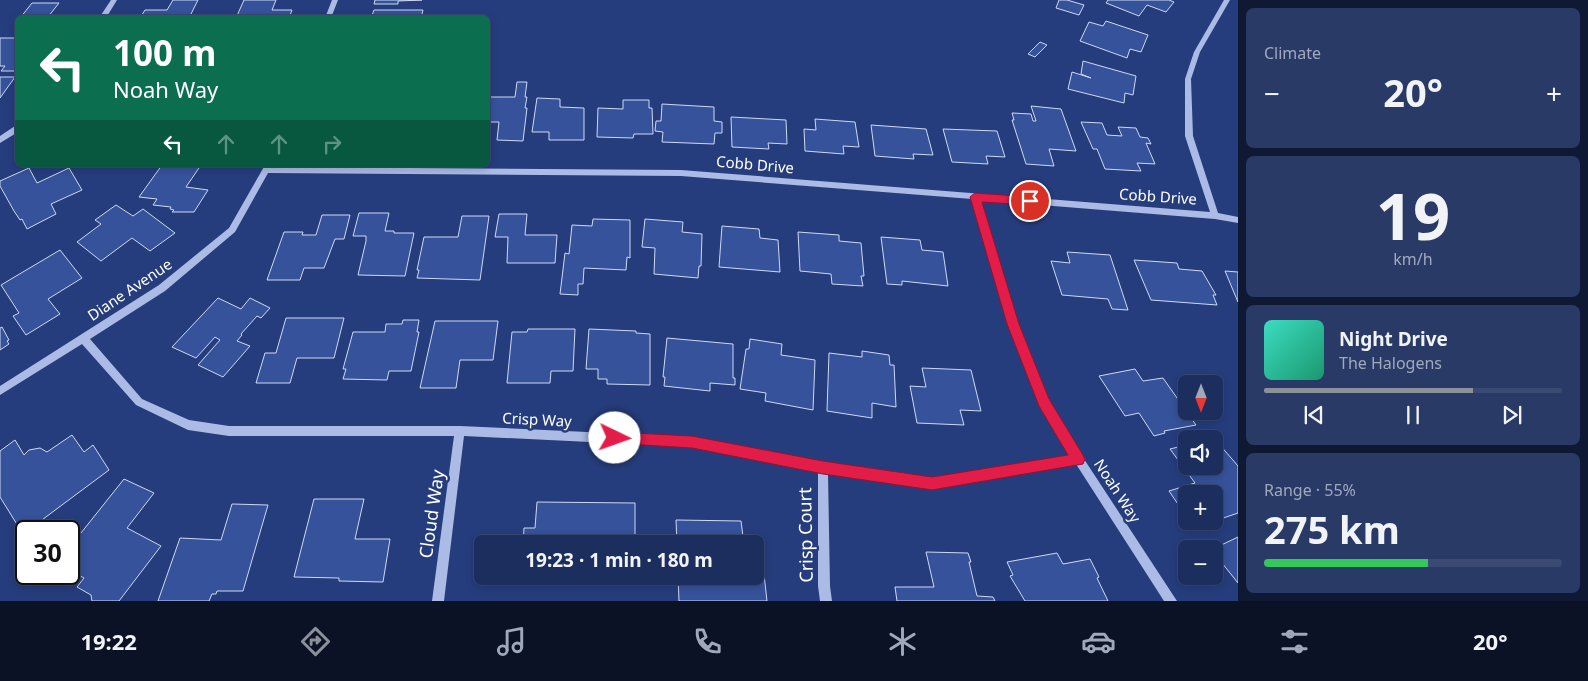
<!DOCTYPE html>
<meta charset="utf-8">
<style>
body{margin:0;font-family:"Noto Sans",sans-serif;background:#293a67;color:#f1f3f6;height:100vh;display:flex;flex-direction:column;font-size:19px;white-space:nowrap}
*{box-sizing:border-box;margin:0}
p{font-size:16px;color:#a0a8bc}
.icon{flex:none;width:28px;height:28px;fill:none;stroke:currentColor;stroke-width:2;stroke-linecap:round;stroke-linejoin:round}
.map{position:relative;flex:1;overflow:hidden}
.panel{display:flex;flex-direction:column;gap:8px;padding:8px;background:#0f1934;width:350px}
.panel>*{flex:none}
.top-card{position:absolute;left:15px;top:15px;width:475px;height:152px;border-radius:8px;box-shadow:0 2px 8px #0003,0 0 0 1px #3a4a73;background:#0b6e4f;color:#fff;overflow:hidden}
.needle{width:32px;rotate:180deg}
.fabs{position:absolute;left:1178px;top:375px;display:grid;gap:10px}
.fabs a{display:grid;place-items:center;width:45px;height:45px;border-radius:8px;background:#1c2e5e;box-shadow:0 2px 8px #0003,0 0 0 1px #3a4a73;font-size:25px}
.speed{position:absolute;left:15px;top:520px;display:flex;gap:10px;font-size:25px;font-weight:700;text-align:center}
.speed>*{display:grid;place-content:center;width:65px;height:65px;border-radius:50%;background:#1c2e5e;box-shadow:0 2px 8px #0003,0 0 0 1px #3a4a73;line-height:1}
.speed .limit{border:2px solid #111;border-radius:8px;background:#fff;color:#111}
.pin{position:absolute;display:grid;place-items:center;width:42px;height:42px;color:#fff;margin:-21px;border:2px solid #fff;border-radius:50%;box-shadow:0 1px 5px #0007}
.me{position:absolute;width:55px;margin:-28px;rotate:93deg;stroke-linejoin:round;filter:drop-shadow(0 0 4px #0008)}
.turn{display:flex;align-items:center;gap:18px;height:105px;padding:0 15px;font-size:22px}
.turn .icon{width:65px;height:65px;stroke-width:2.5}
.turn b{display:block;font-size:35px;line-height:42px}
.lanes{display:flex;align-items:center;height:48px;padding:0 15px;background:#0003;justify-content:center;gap:25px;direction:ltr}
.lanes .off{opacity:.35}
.big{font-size:38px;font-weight:700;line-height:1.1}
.panel .widget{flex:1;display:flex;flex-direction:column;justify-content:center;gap:8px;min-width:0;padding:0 18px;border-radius:8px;background:#293a67}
.panel .dial{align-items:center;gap:0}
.dial b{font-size:65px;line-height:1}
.song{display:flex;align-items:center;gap:15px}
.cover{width:60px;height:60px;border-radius:8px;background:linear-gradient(135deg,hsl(170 70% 55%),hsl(160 70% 35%))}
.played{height:5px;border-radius:2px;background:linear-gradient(90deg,#8c9099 70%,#3a4a73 70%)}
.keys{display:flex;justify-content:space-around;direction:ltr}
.heat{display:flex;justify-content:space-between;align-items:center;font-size:28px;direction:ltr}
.charge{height:8px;border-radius:4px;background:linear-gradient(90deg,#34c759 55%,#3a4a73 0)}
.trip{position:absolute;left:474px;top:535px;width:290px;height:50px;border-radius:8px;background:#1c2e5e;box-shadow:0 2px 8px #0003,0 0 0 1px #3a4a73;font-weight:700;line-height:50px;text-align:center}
.tabs{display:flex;height:80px;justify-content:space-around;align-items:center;background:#0b1226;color:#a0a8bc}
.tabs .icon{width:35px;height:35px}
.tabs .on{color:#8c9099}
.tabs b{font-size:22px;color:#f1f3f6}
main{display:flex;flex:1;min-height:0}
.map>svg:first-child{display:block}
.building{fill:#36529a;stroke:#ced9f4}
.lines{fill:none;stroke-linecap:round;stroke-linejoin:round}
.minor{fill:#abbbe5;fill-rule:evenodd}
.route{fill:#e11d48;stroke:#92132f}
.labels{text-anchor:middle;stroke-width:5;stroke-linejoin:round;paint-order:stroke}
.street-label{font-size:15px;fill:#fff;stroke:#263d7d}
.near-street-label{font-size:18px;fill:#fff;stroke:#263d7d}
</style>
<main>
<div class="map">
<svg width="1238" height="601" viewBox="0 0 1238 601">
<rect width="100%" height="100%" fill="#263d7d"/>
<!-- building -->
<path class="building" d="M173,0H198L189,18H140L145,10H167Z
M244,0H276L272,10H292L289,18H236Z
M375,0H422L398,1V4H374Z
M1059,0H1067L1084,5L1079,15L1056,8Z
M1108,0H1169L1174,2L1166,12L1147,5L1139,16L1106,3Z
M32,3H59L48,17L51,18H20Z
M374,10H423L421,18H371Z
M1106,21L1148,35L1141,52L1130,49L1127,58L1080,41L1089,22L1103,26Z
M0,38H18V71H1L5,66H0Z
M1040,42L1047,45L1035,57L1028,54Z
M1083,61L1136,76L1133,95L1125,93L1124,103L1068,89L1072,72L1091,78L1081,74Z
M0,77H15L0,98Z
M517,82H527L525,97H527L525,108H527L523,141L497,140L499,122H488V97H515Z
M537,98L560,99V107L584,108V140H549V132H532Z
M623,100H649V108H652L653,134H634L633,138L597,137L598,108L623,109Z
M662,104L714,107V121L722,122V133H715L714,144L662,142L663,132L655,131L656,121H661Z
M1031,106L1061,109L1076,151L1049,149L1054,166L1026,164L1012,120H1014L1012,113L1031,114L1033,121H1036Z
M731,117L786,120L787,144L768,143L769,149L732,147Z
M815,119L855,122L859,147L843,146L844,154L805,151L804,129L816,130Z
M1081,122L1102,123L1107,135L1122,136L1118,127L1136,128L1140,137L1148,138L1151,144L1146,143L1155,164L1137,163L1141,171L1105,169L1097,149H1093Z
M871,125L926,129L933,155L913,154L914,159L875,156Z
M943,129L997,131L1005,157L986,156L988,164L952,162Z
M162,165H201L186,187L208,190L194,212H172L174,210L170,209L171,207L153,205L157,199L139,197Z
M29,168L37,183L69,168L82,190L51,204L56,214L27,229L22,219L20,220L14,211L0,186V181Z
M116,205L133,216L143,209L175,233L150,251L132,238L101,261L77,242L101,224L95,220Z
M359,213H389L385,231H394V233H414L405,276L358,275L366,241V236H353Z
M499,214H527L525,235H557L555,263H507L508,237H495Z
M322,215H350L344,239H335L324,268H304L300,280H267L284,232H303L302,235H316Z
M462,216H489L480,280L417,278L419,270H417L424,237H458Z
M593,219L630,220V258L627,257L626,270L584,268L583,284H578V295L560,294L565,253L569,254L572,225L592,226Z
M645,219L683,222L682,232L702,234L701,266H699L698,278L654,274L655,248L642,247Z
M722,226L759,229L760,238L778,240L780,272L719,267Z
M798,232L839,235V241L861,243L864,276H861L863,286L832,284L831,274L800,271Z
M881,237L920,240L922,250L943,252L948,286L902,281V285L887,284Z
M60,250L82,278L48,299L60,314L26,335L13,316L19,313L1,285Z
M1067,252L1110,255L1128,310L1112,309L1108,299L1062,295L1051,261L1070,263Z
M1134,260L1177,263L1179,269L1202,271L1216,295H1213L1217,305L1151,300Z
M1225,271L1238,272V302Z
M218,298L241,309L250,298L270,308L261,318L257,316L241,334L242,335L237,341L250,346L223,377L198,365L220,340L215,337L196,358L172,347Z
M286,318H344L334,358H297L290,383H256L265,353H276Z
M403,320H419L417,332H419L411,371H389L387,380L343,379L346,369H343L353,332H385L386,324H402Z
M435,321H498L493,360H460L456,388H420Z
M2,327L9,340L7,341L9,344L0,350V328Z
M528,329H575L573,371H551L550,383H507L512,332H527Z
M589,329L636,331V333L650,334V385L607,384V379H598V369H586Z
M667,338L733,344V378H735V385L710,383V391L664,386L665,377H663Z
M750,339L782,344L781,355L815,360L813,410L765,401L766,393L740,389L746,349H749Z
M862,351L889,355L890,365H894L896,407L872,403V418L827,411L829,353L862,357Z
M922,368L971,370L981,411L960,410L964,425L917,423L910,386L926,387Z
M1135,369L1143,381L1163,378L1196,425L1164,431L1165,433L1154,436L1139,413L1125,416L1099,376Z
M72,435L84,452L93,445L109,470L23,534L0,497V451L15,440L24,455L29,450L40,448L47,452Z
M1213,437L1238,466V513L1194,528L1190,521H1214V494H1186V516L1169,491L1195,483L1170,449L1186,445V466H1214V439H1206Z
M124,479L154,493L127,528L161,546L119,601H92L91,595L77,587L84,578L69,570V548Z
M314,499H364L355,539H390L383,582L339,581V578L294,577Z
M537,502L635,503V544H523L524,528H535Z
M232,504L268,505L243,591H217L216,594H212L209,601H158L180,538L221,540Z
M676,520L741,521L744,544H677Z
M1238,537V583L1214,553L1213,549Z
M755,547H761L767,601H679L678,576H755Z
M926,552L968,553L971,562H969L977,596L993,597L995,601H897L895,587H934Z
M1057,553L1063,564L1090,559L1099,577L1097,578L1108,601H1025L1010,576L1013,575L1007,562Z
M520,576H584L583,585L519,584Z"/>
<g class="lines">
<!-- minor -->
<path class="minor" d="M111,0H117L106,18H99Z
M332,0H338L331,18H325Z
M1224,0H1230L1200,52L1191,79L1193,136L1218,213L1238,217V223L1215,219L980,200L1017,324L1048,400L1082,456L1177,601H1164L1076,464L932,488L828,474L830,586L832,601H820L818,586V472L692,447L464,436L444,601H432L454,436H229L188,430L136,405L82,344L0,395V386L159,285L229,228L265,165H273L272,167L681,170L1210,212L1185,136V79L1194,52ZM268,173L681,176L972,199L1009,324L1041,405L1070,455L932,478L823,463L692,437L460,426H229L189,420L142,399L90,339L165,291L235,232Z
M15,126H18V132L0,143V136Z"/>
</g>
<!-- route -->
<path class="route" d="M975,193L1030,197L1036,201L1030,205L982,202L1019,324L1049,399L1083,455L1085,459L1083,464L932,490L823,474L692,448L610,443L608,438L610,434L615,432L692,436L823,461L932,477L1068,455L1039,406L1007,324L970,197Z"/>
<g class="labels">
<!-- street labels -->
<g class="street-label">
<text transform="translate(755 165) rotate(5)" y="5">Cobb Drive</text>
<text transform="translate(1158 197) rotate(4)" y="5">Cobb Drive</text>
<text transform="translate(130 290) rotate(-34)" y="5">Diane Avenue</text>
<text transform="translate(537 420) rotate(3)" y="5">Crisp Way</text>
<text transform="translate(1117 491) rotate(57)" y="5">Noah Way</text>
</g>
<!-- near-street labels -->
<g class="near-street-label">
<text transform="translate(432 514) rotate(-82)" y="6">Cloud Way</text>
<text transform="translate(806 535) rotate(-91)" y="6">Crisp Court</text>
</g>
</g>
</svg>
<div class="fabs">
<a><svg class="needle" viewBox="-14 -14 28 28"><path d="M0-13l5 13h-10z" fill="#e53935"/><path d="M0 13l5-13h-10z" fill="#a0a8bc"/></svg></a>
<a><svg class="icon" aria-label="sound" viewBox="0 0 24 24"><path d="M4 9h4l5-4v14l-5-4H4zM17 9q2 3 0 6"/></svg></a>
<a>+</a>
<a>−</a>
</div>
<div class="speed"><div class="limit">30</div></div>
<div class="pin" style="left:1030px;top:201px;background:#d93025"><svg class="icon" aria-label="arrive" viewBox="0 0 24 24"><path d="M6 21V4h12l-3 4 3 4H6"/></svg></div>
<svg class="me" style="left:615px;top:438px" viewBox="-20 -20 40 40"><circle r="19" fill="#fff"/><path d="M0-13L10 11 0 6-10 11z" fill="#e11d48"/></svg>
<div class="trip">19:23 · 1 min · 180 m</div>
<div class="top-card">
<div class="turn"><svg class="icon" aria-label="left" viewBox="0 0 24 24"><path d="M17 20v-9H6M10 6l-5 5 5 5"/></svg><div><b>100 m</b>Noah Way</div></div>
<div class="lanes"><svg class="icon" aria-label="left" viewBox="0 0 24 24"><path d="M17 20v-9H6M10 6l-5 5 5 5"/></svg><svg class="icon off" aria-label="ahead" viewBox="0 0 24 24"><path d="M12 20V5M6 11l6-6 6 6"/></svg><svg class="icon off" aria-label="ahead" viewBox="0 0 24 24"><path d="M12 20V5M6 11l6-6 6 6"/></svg><svg class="icon off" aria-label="right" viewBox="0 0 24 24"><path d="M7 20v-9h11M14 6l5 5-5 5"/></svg></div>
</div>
</div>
<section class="panel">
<div class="widget"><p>Climate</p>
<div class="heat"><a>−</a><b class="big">20°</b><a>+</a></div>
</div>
<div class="widget dial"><b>19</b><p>km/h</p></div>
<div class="widget">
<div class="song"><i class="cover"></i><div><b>Night Drive</b><p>The Halogens</p></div></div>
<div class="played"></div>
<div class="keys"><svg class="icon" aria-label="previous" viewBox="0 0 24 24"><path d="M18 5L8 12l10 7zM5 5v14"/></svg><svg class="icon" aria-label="pause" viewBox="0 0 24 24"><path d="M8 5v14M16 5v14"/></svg><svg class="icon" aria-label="next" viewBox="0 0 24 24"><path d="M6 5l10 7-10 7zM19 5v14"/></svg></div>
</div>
<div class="widget"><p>Range · 55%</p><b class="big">275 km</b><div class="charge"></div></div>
</section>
</main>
<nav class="tabs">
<b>19:22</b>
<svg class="icon on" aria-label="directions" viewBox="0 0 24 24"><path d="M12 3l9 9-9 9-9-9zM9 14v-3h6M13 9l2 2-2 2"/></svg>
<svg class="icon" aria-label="music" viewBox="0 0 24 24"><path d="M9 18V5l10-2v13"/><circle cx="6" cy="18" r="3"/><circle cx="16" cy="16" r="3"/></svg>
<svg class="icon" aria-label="phone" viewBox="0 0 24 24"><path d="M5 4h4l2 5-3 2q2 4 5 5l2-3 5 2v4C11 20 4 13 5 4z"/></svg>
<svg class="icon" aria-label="climate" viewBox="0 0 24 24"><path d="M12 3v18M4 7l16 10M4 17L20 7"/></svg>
<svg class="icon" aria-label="car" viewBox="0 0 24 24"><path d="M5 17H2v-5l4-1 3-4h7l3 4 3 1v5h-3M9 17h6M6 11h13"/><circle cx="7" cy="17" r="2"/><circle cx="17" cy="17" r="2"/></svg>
<svg class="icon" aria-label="filters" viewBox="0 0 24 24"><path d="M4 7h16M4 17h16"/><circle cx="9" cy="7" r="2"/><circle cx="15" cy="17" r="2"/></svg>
<b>20°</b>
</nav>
